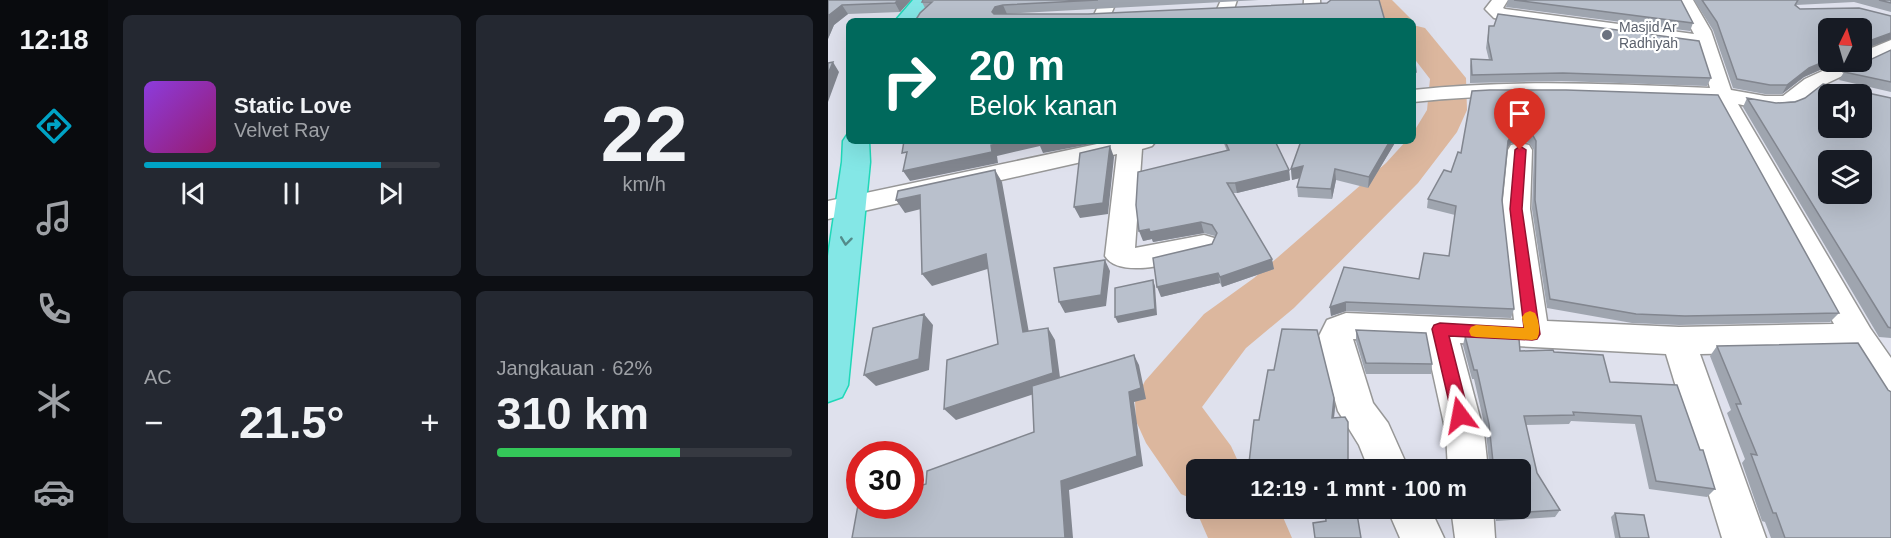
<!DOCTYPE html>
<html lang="id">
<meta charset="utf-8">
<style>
body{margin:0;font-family:Arial,sans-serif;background:#242831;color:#f1f3f6;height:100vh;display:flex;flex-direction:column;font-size:22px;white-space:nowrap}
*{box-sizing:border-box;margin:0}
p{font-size:20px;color:#9ea1a6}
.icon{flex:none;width:33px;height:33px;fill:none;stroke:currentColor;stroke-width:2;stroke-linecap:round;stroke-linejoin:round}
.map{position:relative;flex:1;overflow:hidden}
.panel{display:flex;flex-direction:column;gap:15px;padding:15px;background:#0d0f14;width:720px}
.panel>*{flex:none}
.banner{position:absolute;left:18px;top:18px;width:570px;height:126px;border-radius:9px;box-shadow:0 6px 24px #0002;background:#00695c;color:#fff;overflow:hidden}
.needle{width:39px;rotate:5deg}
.tools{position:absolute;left:990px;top:18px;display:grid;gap:12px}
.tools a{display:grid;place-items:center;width:54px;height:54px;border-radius:9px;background:#171b24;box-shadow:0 6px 24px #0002;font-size:30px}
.speed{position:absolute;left:18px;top:441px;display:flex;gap:12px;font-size:30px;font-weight:700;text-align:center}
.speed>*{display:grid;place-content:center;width:78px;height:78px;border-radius:50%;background:#171b24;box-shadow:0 6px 24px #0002;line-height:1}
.speed .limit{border:9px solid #d22;background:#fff;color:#111}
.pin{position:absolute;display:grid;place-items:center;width:51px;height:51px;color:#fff;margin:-62px -26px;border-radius:50% 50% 50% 0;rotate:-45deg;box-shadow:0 0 6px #0007}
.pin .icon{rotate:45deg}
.me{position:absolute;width:66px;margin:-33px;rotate:347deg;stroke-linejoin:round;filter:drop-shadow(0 0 4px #0008)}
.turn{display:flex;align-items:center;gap:21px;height:126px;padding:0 24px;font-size:27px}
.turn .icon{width:78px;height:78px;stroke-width:2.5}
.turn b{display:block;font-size:42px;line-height:51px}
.big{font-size:45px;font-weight:800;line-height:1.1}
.panel .tile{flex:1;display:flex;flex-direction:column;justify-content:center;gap:9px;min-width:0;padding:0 21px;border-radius:9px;background:#242831}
.panel .dial{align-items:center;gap:0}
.dial b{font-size:78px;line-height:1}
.song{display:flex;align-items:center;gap:18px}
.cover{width:72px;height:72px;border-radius:9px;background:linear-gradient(135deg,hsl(270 70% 55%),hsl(320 70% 35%))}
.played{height:6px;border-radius:3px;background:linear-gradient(90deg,#00a3c5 80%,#363941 80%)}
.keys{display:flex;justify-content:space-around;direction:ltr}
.heat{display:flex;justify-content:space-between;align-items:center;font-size:33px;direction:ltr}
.charge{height:9px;border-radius:4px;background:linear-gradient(90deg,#34c759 62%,#363941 0)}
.panel .tiles{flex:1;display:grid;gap:15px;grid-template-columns:repeat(2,1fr)}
.trip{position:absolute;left:358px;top:459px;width:345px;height:60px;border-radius:9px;background:#171b24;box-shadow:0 6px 24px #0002;font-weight:800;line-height:60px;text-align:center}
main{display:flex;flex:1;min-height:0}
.tab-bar{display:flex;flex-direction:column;width:108px;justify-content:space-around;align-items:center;background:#090b0e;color:#9ea1a6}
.tab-bar .icon{width:42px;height:42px}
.tab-bar .active{color:#00a3c5}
.tab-bar b{font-size:27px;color:#f1f3f6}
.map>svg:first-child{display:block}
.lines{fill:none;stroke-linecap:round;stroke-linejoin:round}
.river{fill:#dcb79e;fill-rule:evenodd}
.street-casing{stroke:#979797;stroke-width:3}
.highway-casing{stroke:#1fd8b8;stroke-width:3}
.street{fill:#fff;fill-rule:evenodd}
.highway{fill:#84e7e6;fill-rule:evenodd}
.wall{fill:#9fa5af}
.shaded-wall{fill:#82868f}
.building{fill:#b9c0cc;stroke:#82868f;stroke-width:1.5;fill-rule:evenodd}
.oneway{stroke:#548b8a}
.route{fill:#e11d48;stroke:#92132f;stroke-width:1.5}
.slow{fill:#f59e0b}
.worship-dot{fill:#6b7280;stroke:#fff;stroke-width:2}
.labels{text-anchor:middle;stroke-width:4.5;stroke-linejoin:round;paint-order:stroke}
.far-worship-label{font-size:14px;fill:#5b616d;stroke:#fff;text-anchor:start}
</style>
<main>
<nav class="tab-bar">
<b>12:18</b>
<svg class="icon active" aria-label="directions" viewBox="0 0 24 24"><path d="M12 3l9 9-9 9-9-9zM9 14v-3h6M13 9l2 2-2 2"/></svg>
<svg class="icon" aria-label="music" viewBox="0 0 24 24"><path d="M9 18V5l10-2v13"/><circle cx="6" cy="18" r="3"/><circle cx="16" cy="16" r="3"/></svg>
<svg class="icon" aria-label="phone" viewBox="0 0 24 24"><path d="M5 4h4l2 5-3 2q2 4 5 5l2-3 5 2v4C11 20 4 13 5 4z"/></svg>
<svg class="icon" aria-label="climate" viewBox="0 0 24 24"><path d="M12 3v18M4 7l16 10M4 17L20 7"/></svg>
<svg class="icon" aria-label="car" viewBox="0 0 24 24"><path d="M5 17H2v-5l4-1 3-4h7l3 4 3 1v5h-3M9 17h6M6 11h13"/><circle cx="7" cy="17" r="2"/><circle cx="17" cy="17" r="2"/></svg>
</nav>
<section class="panel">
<div class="tiles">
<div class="tile">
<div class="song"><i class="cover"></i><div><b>Static Love</b><p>Velvet Ray</p></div></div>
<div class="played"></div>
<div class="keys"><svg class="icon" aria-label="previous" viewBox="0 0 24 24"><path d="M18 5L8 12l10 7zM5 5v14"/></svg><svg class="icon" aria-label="pause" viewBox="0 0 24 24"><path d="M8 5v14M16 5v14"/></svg><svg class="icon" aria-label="next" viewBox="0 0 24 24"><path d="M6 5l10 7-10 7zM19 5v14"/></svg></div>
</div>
<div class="tile dial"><b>22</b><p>km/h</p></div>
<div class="tile"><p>AC</p>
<div class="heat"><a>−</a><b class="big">21.5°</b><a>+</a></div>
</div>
<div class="tile"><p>Jangkauan · 62%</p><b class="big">310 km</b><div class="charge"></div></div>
</div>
</section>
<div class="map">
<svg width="1063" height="538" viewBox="0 0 1063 538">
<rect width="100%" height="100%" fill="#dfe1ed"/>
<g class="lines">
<!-- river -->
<path class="river" d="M531,0H564L585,21H551Z
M585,25L597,28L638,78L639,110L629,132L590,183L466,308L418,348L374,407L403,446L414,470H369V501L353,494L318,443L308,421L307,401L317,381L376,314L426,278L558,163L578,141H585V133L599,110L602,79L585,57Z
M369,504V508H451L464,538H380L367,508Z"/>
<defs>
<path id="street" d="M273,0H289L281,19H269L266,15Z
M393,0H409L402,21H384Z
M476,0H492L493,21H475Z
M664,0H680L675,8L677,9L866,34L848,0H865L883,31L903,90L937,96H955L977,79L1014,62H1034V52L1063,40V53L991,87L976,104L966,108L937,110L910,104L1042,328L1063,358V403L1050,399L1021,351L872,354L938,538H894L838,354L632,343L656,433L660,470H620L618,433L598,342L525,339L545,403L560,423L581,470H541L531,445L510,411L496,361L491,336L499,320L518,313L686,320L674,209L680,150L683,145L692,143L701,145L704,150L702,209L719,321L851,327L1006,324L887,101C785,97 686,91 585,102V90C684,79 782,84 882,88L870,46L672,19L666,18L657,9Z
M283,141H328L324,146L314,149L307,248L376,235L386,238L390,245L386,252C361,259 293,282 277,256L289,154L0,219V201Z
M559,508H602L616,538H572Z
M623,508H665L667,538H627Z"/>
<path id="highway" d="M85,0H104L87,21H67Z
M19,135H21V141H41L42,162L20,385L14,397L0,402V256L14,162L15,141Z"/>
</defs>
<!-- street casing -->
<use href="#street" class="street-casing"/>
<!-- highway casing -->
<use href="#highway" class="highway-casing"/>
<!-- street -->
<use href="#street" class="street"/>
<!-- highway -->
<use href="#highway" class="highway"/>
</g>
<!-- wall -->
<path class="wall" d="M0,0H83L72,12L20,14L6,25L0,39Z
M95,0H431L176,14L557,21H87L97,8L94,2Z
M680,0H853L865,23L862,31L678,7Z
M866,0H1063V12L1026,2L968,5L972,9L1063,16V39L1038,48L1037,51L1034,57V28L1000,62H1010L976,77L954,94H937L905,88L885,30Z
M661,26L883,78L879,86L733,81L642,83V66L643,59L661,60L658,48Z
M585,44L588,72L587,82H585Z
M1063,50V92L1011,80L1016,72Z
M644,91L1011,313L1002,322L851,325L804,323L719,308L704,209L706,150L701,143L692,141L683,143L679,148L674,200L686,309L683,318L518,311L503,316L502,307L516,267L591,279L621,256L627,215L599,208L600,199L623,172L633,153Z
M1040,93L1063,98V338L1051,337L915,107L919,98L948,103Z
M395,141H447L461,170L462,180L409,193H405L446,269L394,287L392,283L333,297L384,244L387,237V236L376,233L325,242L324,239L315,241L399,151Z
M473,141H568L540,188L508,180L504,199L470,197L469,187L471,178L464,180L463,169Z
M528,330L604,364L603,374H538L528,341Z
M637,336L692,351L726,352L782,382L872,450L887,489L879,497L821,489L807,424L743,421L741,424L698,425L709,473L732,510L727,517L668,521L667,508H693V470H656L657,464L661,463L658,432L646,379H644L635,345Z
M889,346L1063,538H943L937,522L934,521L914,463L917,459L899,413L903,410L882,356Z
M506,398L507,407L506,418L520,469L545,470H423L421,463L431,420Z
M497,508H548L528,512L498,521Z
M787,513L821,538H787L783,517Z"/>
<!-- shaded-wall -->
<path class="shaded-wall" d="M70,0H83L72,12L67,3Z
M14,5L20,14L6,25L0,39V16Z
M175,5L179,14L171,16L168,21L164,12L167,7Z
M1063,33V39L1034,50L1038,42Z
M1000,60V62H1010L976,77L954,94L959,85L981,68Z
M5,62L11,72L0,102V74Z
M695,132L692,141L683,143L678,150L680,141L684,134Z
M185,141H279L215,153L212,146L169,156L170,163L82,181L75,171L163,145Z
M562,141H568L540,188L541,177Z
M282,146L286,157L280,214L252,218L246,207Z
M475,166L476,177L464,180L463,169Z
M507,169L508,180L504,199L503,189Z
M167,170L174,182L203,344L195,332Z
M461,170L462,180L409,193L407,183Z
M92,195L101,207L77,213L68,200Z
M373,222L376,233L325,242L324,239L315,241L311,231Z
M158,254L166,267L104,286L94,274Z
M444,259L446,269L394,287L392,277Z
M277,260L282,271L278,306L237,313L231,302Z
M390,273L392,283L333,297L329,287Z
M325,280L327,286L329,315L290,323L287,317Z
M518,302V311L503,316L502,307Z
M96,314L105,325L101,370L48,386L36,375Z
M220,328L227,340L233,385L128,420L116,409Z
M306,355L311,365L318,399L306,402L315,466L241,490L245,538H237L233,481Z
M506,398L507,407L505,427L504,418Z"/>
<!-- building -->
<path class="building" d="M0,0H70L67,3L14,5L0,16Z
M95,0H270L175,5L167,7L164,12L166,14H260L499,3L503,0H551L557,21H87L92,13L104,2H94Z
M686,0H853L865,23Z
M874,0H970L967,5L972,9L1031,8L1063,16V33L1038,42L1037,51H1034V28H1000V60L981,68L959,85H942L909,79L889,22Z
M1051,0H1063V3Z
M670,14L871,41L883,78L735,73L644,75L643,59L664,60L660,41L661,26H666Z
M585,44L588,72H585Z
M1063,50V82L1016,72Z
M5,62L0,74V63Z
M995,84L1014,88H1038L1040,93L1063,98V328L1060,327L919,98L948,103L967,102L977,98ZM1000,94H1034V128H1000ZM1000,160H1034V194H1000Z
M662,90H738L890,95L1011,313L857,316L808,314L722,299L707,200L708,141L704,134L695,132L684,134L680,141L674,200L686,309L518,302L502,307L516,267L591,279L596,253L621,256L628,206L600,199L616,170L623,172L630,152L633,153L644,91Z
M76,141H185L163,145L164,152L75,171L79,152L74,153Z
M397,141H447L461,170L407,183H399L444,259L392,277L390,273L329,287L325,258L384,244L389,233L384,225L373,222L322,232L321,229L311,231L308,205L310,172L401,150Z
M473,141H562L541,177L507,169L503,189L469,187L475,166L463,169Z
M282,146L275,203L246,207L252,153Z
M167,170L195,332L220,328L225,373L116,409L119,360L170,344L158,254L94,274L92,195L68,200L70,191Z
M277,260L273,295L231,302L226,268Z
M325,280L327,309L287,317V288Z
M96,314L91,359L36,375L45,328Z
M454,329L489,330L506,398L504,418L517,417L520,422V469L545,465V470H492V461L421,463L426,420H431L440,370H446Z
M528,330L598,333L604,364L538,363Z
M637,336L691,339L692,351L725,350L726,352L775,355L782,382L849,385L872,450H875L887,489L828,481L813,416L745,412L746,415L696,416L709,473L732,510L671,514V508H693V470H659L657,464L665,462L661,424L649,370H646Z
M1030,343L1060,390L1063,392V538H957L948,513H945L923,454L929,455L908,404H913L889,346Z
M306,355L313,388L301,392L309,456L233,481L237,538H24L30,505L82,506V489L98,484L99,471L206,432L204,386Z
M497,508H528L533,538H487L485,523L498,521Z
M787,513L816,515L821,538H792Z"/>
<!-- one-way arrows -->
<defs><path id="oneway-chevron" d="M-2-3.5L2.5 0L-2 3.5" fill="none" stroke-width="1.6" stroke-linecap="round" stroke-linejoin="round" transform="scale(1.5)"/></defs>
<use class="oneway" href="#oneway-chevron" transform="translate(18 241) rotate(97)"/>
<!-- route -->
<path class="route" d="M692,146L698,150L694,209L712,334L709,339L704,340L621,336L641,415L638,421L632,423L626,421L624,415L604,329L606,325L612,323L696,328L682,209L687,150Z"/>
<!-- slow -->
<path class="slow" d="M702,311L707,313C711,320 713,332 709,339L704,340L648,337L643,336L641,331L643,327L648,325L696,328L694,317L697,313Z"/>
<!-- markers -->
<circle class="worship-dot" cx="779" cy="35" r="6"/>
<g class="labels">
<!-- far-worship labels -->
<g class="far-worship-label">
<text x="791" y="32">Masjid Ar<tspan x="791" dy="16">Radhiyah</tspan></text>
</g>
</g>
</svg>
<div class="tools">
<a><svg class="needle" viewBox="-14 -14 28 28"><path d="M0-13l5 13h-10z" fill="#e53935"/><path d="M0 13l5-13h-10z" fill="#9ea1a6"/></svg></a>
<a><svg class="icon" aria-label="sound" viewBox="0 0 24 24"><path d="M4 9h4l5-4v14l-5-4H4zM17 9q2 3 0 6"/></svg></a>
<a><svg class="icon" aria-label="layers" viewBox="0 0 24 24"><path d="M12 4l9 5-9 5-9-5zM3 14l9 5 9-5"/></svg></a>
</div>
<div class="speed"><div class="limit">30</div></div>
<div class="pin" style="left:692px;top:150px;background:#d93025"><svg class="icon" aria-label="arrive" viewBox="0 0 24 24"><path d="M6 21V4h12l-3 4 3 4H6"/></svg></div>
<svg class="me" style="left:632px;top:415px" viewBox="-20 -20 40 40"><path d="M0-17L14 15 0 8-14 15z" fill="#e11d48" stroke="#fff" stroke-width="4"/></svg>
<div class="trip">12:19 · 1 mnt · 100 m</div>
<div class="banner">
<div class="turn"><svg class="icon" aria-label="right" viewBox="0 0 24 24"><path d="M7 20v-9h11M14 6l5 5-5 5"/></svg><div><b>20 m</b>Belok kanan</div></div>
</div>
</div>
</main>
